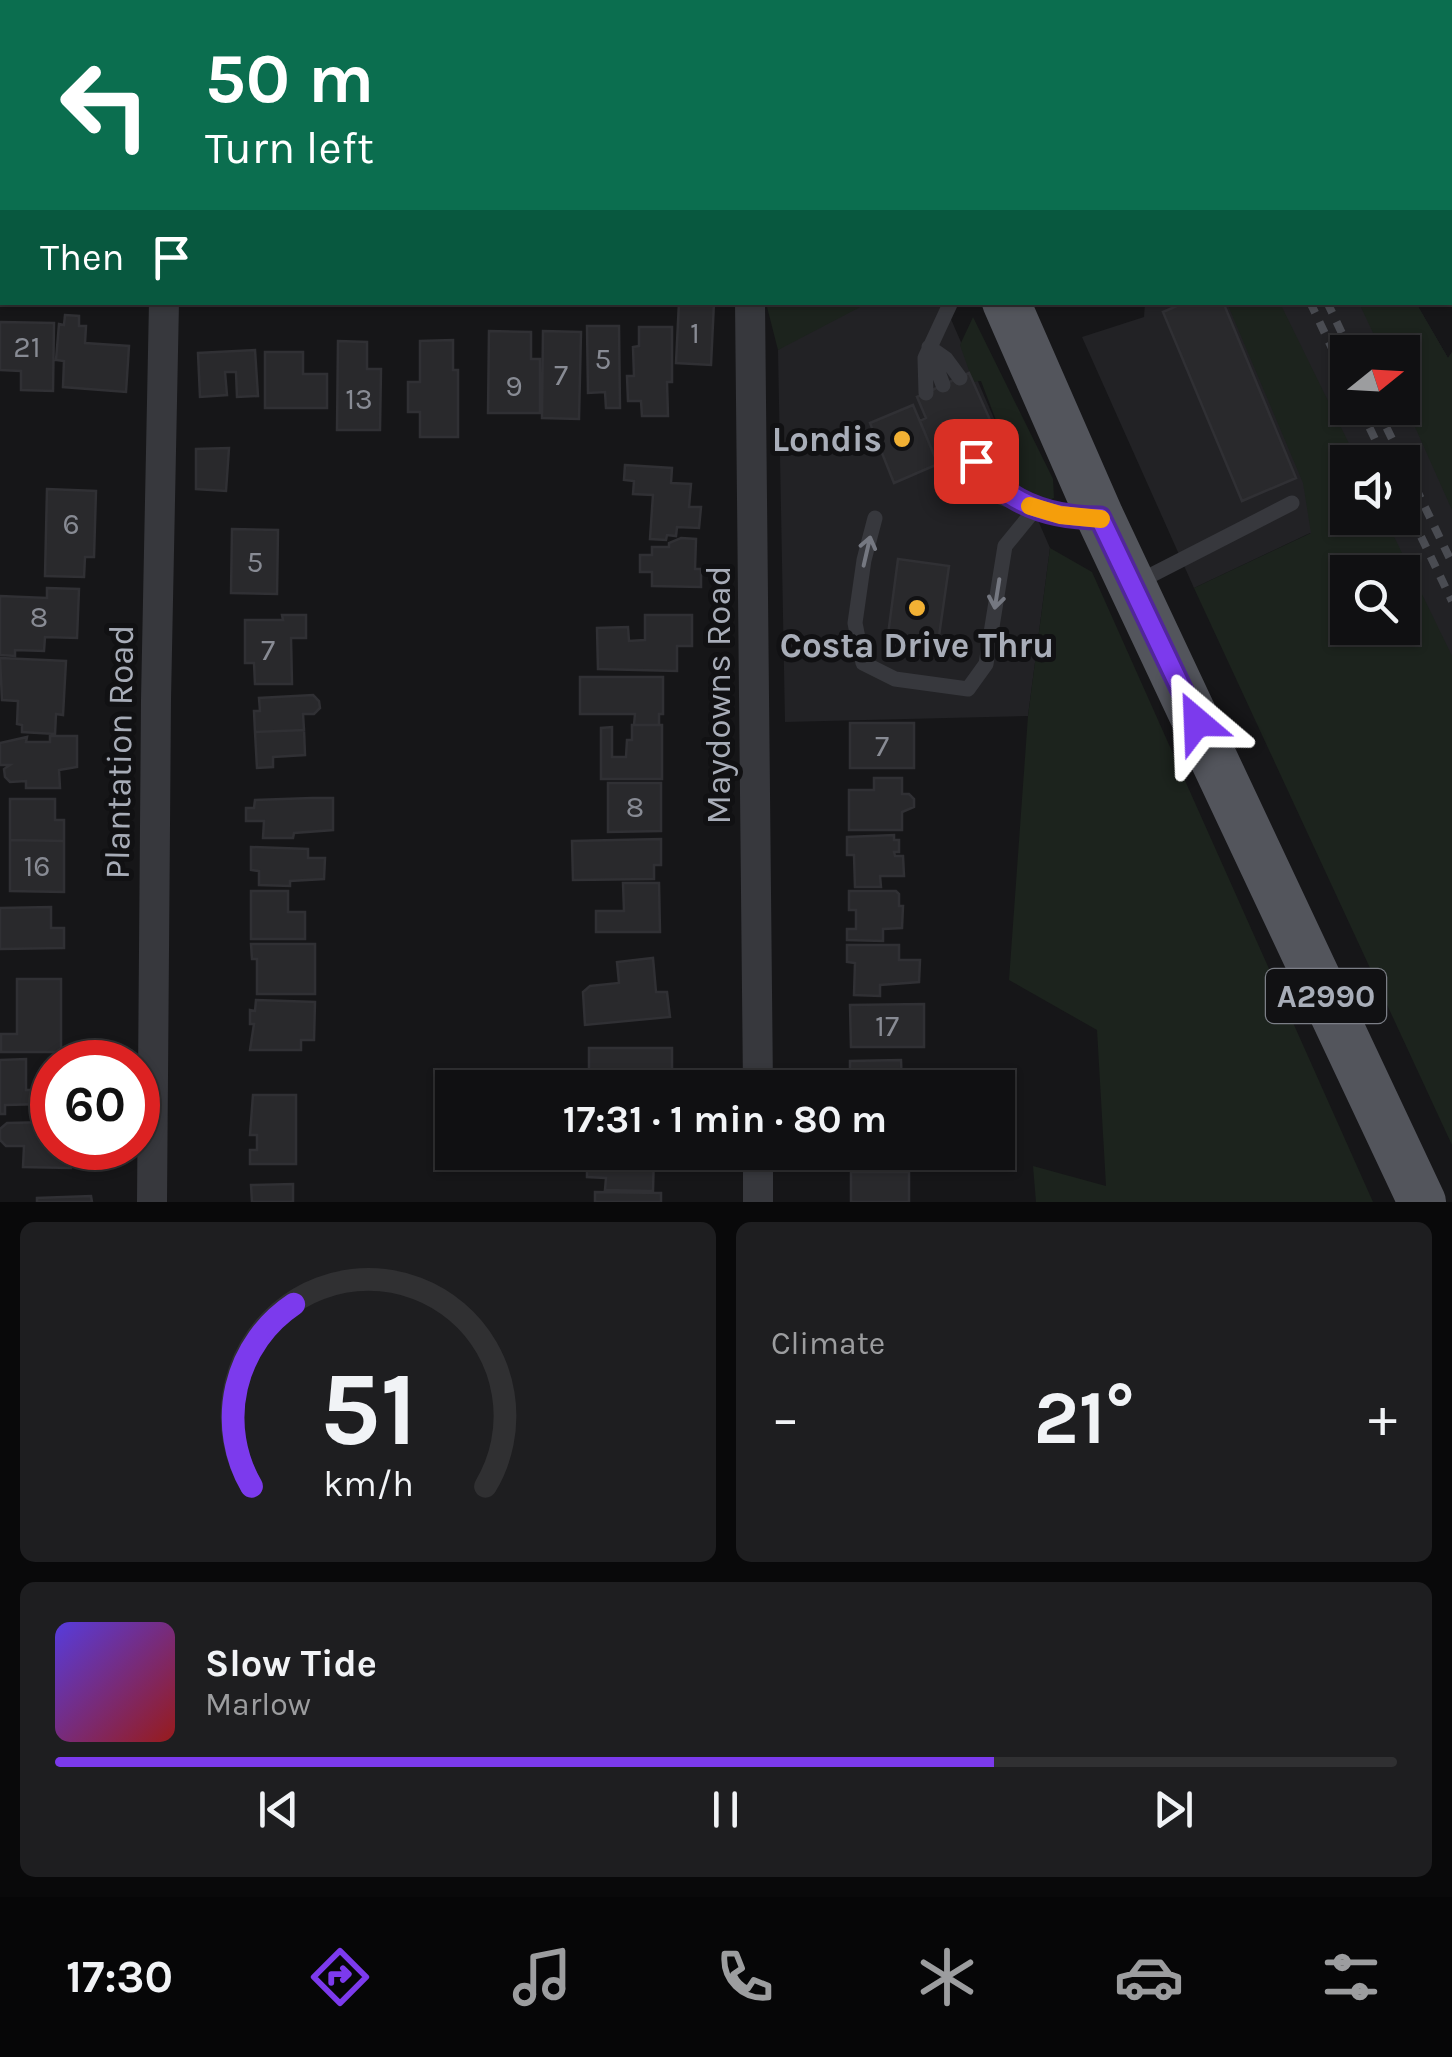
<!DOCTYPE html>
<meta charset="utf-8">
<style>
body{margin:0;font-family:Karla,sans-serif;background:#1e1e20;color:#f1f3f6;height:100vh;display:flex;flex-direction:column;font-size:38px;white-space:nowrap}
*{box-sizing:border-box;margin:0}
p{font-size:32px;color:#9c9d9f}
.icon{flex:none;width:55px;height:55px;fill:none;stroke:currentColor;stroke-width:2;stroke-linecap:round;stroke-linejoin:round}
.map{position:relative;height:1202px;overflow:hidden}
.drawer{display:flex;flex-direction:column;gap:20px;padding:20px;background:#09090a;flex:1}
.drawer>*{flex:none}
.hud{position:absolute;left:0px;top:0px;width:1452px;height:305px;box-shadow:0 2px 8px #0004,0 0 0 2px #303032;background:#0b6e4f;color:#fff;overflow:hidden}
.needle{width:65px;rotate:72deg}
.buttons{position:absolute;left:1330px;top:335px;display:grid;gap:20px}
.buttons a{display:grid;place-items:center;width:90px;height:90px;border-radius:0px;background:#101012;box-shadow:0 2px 8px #0004,0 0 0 2px #303032;font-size:50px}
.speed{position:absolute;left:30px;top:1040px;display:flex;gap:20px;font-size:50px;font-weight:700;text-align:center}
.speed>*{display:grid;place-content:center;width:130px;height:130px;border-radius:50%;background:#101012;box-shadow:0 2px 8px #0004,0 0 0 2px #303032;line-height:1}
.speed .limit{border:15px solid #d22;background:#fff;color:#111}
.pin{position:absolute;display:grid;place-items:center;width:85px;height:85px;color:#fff;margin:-42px;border-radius:20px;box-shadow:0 5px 15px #0006}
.me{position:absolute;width:110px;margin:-55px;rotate:334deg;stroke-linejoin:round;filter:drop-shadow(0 0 8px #0008)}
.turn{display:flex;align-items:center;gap:35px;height:210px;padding:0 40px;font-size:45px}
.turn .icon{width:130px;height:130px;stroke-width:2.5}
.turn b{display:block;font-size:70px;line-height:85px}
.then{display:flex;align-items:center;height:95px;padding:0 40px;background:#0003;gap:20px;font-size:38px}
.big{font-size:75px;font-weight:700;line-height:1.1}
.drawer .card{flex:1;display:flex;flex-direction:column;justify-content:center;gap:15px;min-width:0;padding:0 35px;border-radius:15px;background:#1e1e20}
.drawer .dial{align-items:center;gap:0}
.dial svg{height:260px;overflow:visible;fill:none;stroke:#303032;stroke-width:7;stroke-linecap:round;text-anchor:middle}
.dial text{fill:#f1f3f6;stroke:none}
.song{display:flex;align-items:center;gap:30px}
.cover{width:120px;height:120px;border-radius:15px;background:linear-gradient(135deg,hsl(250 70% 55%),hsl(0 70% 35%))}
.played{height:10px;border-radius:5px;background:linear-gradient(90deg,#7c3aed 70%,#303032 70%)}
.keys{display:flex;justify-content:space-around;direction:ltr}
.heat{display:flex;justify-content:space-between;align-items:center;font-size:55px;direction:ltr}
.drawer .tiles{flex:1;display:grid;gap:20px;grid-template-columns:1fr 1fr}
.card:last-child{grid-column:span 2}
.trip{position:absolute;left:435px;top:1070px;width:580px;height:100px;border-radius:0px;background:#101012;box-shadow:0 2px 8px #0004,0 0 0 2px #303032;font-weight:700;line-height:100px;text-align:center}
.tabs{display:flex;height:160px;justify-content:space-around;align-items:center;background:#060607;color:#9c9d9f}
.tabs .icon{width:70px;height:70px}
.tabs .selected{color:#7c3aed}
.tabs b{font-size:45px;color:#f1f3f6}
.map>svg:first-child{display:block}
.built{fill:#222225;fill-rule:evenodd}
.green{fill:#1c231d;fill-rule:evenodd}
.building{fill:#29292c;stroke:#303034;stroke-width:2.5}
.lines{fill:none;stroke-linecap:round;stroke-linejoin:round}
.service{stroke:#37383d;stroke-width:15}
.minor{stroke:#37383d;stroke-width:30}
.tertiary{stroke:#37383d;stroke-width:38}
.secondary{stroke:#45474d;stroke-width:42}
.primary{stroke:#53555c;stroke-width:48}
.rail{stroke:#4a4c52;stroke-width:8;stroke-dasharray:12 10;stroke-linecap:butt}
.oneway{stroke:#757881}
.route-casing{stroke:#51269a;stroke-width:25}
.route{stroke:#7c3aed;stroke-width:18}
.slow{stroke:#f59e0b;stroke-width:18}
.poi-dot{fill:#f2b134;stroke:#111113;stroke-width:4}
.labels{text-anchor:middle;stroke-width:10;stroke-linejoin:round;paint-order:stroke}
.number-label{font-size:30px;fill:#888b94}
.shield{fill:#111113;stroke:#7b7e86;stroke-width:2.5}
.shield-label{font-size:32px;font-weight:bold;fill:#a8adb8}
.poi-label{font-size:35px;font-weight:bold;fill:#a8adb8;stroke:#111113;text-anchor:end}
.street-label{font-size:35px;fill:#a8adb8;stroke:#111113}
</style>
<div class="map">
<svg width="1452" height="1202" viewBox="0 0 1452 1202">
<rect width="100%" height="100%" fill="#161618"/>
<!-- built -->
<path class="built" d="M840,303H944L1050,548L1028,716L785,722L778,350Z
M1145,303H1416L1448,358L1452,352V775L1402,628V572H1348L1310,533L1194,588L1082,337L1144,317ZM1348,352H1402V408H1348ZM1348,462H1402V518H1348Z"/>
<!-- green -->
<path class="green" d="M766,303V302L868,303L778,350Z
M1227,303H1280L1358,462H1348V518H1385L1452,656V1145L1194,588L1311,533L1303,483ZM1348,572H1402V628H1348Z
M1359,303H1416L1448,358L1452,352V510L1403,400L1402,352H1382Z
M973,317L1053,479L1054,498L1044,502C1025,496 1013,480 1006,462L1010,457L981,381L973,382L960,345Z
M1050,548L1092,572L1373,1202H1036L1033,1166L1106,1186L1097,1030L1009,980L1028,716Z"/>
<!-- building -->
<path class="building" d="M679,302H714L711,365L676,363Z
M1186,302H1223L1296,478L1242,501L1163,312Z
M65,315L79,316V326H86L85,343L129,346L126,392L63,387L64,361L56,360L59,324L64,325Z
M0,322L54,323L53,391L21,390V371L0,370Z
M587,326H619L620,408H606L605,392L588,393Z
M639,327H672V382H667L668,416H642L641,401H628L627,376H634L633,347L639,346Z
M489,331L531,332V359H540V413H488Z
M543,331L581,332L579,419L542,418Z
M453,340V370H458V437H420V412H408V382H420V341Z
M338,341L367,342V369H381L380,430H337Z
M255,350L258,396L237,397L236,372H225L227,395L200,397L198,353Z
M265,352H303V374H327V408H265Z
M969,373L1003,449L950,472L941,452L934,455L920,421L926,418L917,397Z
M913,405L938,464L894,483L870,423Z
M229,448L226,491L196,489V449Z
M625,465L672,468L671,483L691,484L689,507H701L699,528L677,527L676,536L667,535L666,540L650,539L653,495L633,494L634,481L624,480Z
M47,489L96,491L94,557H85L84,577L45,576Z
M232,529L278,530L277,594L231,593Z
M681,538L696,539L695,569H701V587L652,586V572H640V555H652V547H669V543Z
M898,559L949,566L936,657L886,650Z
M47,588L79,589L77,638L45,637L44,651L15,650V656L0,655V596L47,598Z
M282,615H306V638H291L292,684H255L254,663H245V620H283Z
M645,615H692V646H677V671L598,669L597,628L628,627L629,641L645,640Z
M0,658L66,661L63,715L56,714L55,734L22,732V725L17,724L18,701L2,700Z
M580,677H663V714H659V725H634L635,714H580Z
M313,695L319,701L320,708L314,714H303L304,730L255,732L254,711H260L259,698Z
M850,723H914V768H850Z
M632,725H662V779H601V728L612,727V757H626L627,740H632Z
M304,730L305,755L273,757V767L257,768L255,732Z
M50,736H77V767L59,770L60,788H26V781L10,782L5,777L4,769L10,765H0V743L27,737L26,742H50Z
M874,778H902V794H909L914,799V807L902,812V830H849V790H874Z
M608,783H661V831L608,832Z
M312,798H333V830L294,833L293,838H263L264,821H246V808H254L255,800Z
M10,799H55V820H64V841L10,840Z
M894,835V840H899V852H894L895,856H903L904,876H880L881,887H855L854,855H847V837Z
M661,839V865H654V879L573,880L572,841Z
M10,840L64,841V892L10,891Z
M251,847L308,849V858H325L324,879L290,881V886L259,885V871L251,870Z
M623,883H659L660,932H596V911H624Z
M251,891H288V912H305V939H251Z
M849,891H896L899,894V906H903L902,928L883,929V941L847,940V929H856V910H849Z
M51,907V928H64V948L0,949V908Z
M251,944H315V994H257V959H252Z
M847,945H899V960H920L919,982L880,985V996L854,995L855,963L847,962Z
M653,958L656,992H667L670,1017L585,1025L583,992L590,986L619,983L617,962Z
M17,979H61V1052H1V1034H17Z
M256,1000L315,1002L314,1040H301V1050H250L254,1024H250V1010L255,1011Z
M924,1004V1047H851L850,1005Z
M589,1048H672V1079H667V1088H602V1073H589Z
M26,1059V1090H44V1104L5,1105V1114H0V1060Z
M901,1060L902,1088H850V1061Z
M253,1095H296V1164H250V1150H257V1135H250Z
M50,1118L52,1148H71V1168L23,1167L24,1146H6L0,1140V1129L7,1123L50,1122Z
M606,1152H654L653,1191L605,1190L606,1178L587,1177V1155H606Z
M851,1172H909V1202H851Z
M293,1184V1202H252L251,1185Z
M595,1192L661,1193V1202H595Z
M91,1196L92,1202H37V1198Z"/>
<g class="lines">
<!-- service -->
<path class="service" d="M587,0V2
M929,347L946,359L960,378
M929,347L943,385
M926,393L925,358L951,302
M994,453L1014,496
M977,461L993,482L1012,497
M959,469C982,498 1054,518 1091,517
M875,518L864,560L855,623L863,663L895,679L968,689L986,664L1005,546L1036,508
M1136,583L1292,503"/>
<!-- minor -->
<path class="minor" d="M750,302L758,1088
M758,1152V1202
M152,1202L156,700L164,302"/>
<!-- tertiary -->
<path class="tertiary" d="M1131,2L1137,0
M0,217H2"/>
<!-- secondary -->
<path class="secondary" d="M1334,0L1336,2
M1450,87L1452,88"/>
<!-- primary -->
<path class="primary" d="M793,0L794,2
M888,2L902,0
M1006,302L1100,517L1422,1202"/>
<!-- rail -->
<path class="rail" d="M1165,0L1167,2
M1182,0L1183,2
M1310,302L1348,382
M1327,302L1351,352
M1360,408L1386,462
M1377,408L1452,563
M1402,497L1452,601"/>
</g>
<!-- one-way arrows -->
<defs><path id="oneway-shaft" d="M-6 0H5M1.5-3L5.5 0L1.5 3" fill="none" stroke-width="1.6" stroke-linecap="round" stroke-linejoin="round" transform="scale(2.5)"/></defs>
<g class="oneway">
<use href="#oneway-shaft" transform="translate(867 551) rotate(-77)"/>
<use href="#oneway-shaft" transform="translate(997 594) rotate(99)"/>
</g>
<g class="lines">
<defs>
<path id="route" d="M976,461C1005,504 1051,518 1100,518L1197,722"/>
</defs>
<!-- route casing -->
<use href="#route" class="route-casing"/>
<!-- route -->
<use href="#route" class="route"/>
<!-- slow -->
<path class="slow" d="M1030,506L1060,515L1101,519"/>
</g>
<!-- markers -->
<g class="poi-dot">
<circle cx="902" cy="439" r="10"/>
<circle cx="917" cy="608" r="10"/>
</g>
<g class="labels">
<!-- number labels -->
<g class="number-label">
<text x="695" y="343">1</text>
<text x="27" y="357">21</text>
<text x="603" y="369">5</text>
<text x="561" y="385">7</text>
<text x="514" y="396">9</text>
<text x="359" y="409">13</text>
<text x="71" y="534">6</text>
<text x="255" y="572">5</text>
<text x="39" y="627">8</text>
<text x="268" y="660">7</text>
<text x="882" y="756">7</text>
<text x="635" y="817">8</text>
<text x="37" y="876">16</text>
<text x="887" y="1036">17</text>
</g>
<!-- shield labels -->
<rect class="shield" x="1266" y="969" width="120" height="54" rx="8"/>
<g class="shield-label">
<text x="1326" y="1007">A2990</text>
</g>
<!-- poi labels -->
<g class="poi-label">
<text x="882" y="451">Londis</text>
<text x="917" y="657" text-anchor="middle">Costa Drive Thru</text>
</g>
<!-- street labels -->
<g class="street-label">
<text transform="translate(718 695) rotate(-90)" y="12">Maydowns Road</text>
<text transform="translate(119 752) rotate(-89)" y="12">Plantation Road</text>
</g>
</g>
</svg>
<div class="buttons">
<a><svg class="needle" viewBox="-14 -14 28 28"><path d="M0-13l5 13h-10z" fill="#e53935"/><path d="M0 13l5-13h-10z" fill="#9c9d9f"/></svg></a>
<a><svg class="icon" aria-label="sound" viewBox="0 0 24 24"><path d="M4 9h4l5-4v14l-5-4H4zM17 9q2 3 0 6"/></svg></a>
<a><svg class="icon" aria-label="search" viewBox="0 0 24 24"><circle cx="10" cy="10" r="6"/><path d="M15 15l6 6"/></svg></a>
</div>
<div class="speed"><div class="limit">60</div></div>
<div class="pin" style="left:976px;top:461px;background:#d93025"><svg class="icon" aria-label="arrive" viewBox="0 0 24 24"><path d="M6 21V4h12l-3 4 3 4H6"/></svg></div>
<svg class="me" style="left:1197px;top:722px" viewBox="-20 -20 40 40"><path d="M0-17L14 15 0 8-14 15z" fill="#7c3aed" stroke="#fff" stroke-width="4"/></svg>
<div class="trip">17:31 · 1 min · 80 m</div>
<div class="hud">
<div class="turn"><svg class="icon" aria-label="left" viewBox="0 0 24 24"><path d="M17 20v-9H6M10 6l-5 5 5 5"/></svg><div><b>50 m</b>Turn left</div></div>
<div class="then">Then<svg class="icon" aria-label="arrive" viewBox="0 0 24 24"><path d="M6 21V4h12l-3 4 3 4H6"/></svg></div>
</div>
</div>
<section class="drawer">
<div class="tiles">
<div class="card dial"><svg viewBox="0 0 100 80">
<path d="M14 69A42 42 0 1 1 86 69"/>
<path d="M14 69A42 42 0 0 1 27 13" stroke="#7c3aed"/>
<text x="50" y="56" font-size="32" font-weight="700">51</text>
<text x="50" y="72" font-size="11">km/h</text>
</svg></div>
<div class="card"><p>Climate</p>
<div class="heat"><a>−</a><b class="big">21°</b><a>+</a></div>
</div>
<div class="card">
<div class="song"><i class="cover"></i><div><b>Slow Tide</b><p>Marlow</p></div></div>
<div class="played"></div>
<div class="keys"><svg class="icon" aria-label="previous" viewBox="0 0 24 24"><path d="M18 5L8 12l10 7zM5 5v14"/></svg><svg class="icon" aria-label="pause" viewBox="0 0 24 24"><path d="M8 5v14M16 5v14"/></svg><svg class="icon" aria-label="next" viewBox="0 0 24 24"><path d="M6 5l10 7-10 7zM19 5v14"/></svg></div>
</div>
</div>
</section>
<nav class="tabs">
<b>17:30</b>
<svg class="icon selected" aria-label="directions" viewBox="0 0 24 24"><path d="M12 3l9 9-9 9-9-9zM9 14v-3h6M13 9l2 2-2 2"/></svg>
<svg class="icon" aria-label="music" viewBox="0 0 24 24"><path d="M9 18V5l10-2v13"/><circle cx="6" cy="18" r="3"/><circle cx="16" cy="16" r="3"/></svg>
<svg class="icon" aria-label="phone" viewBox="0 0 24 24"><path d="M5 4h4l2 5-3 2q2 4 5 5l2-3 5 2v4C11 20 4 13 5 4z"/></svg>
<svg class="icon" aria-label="climate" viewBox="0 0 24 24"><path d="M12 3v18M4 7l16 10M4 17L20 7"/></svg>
<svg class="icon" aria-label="car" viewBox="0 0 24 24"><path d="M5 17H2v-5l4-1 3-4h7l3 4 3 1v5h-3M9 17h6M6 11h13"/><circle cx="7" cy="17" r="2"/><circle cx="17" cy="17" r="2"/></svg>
<svg class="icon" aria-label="filters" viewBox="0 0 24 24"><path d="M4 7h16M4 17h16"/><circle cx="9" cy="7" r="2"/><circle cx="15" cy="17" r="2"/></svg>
</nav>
